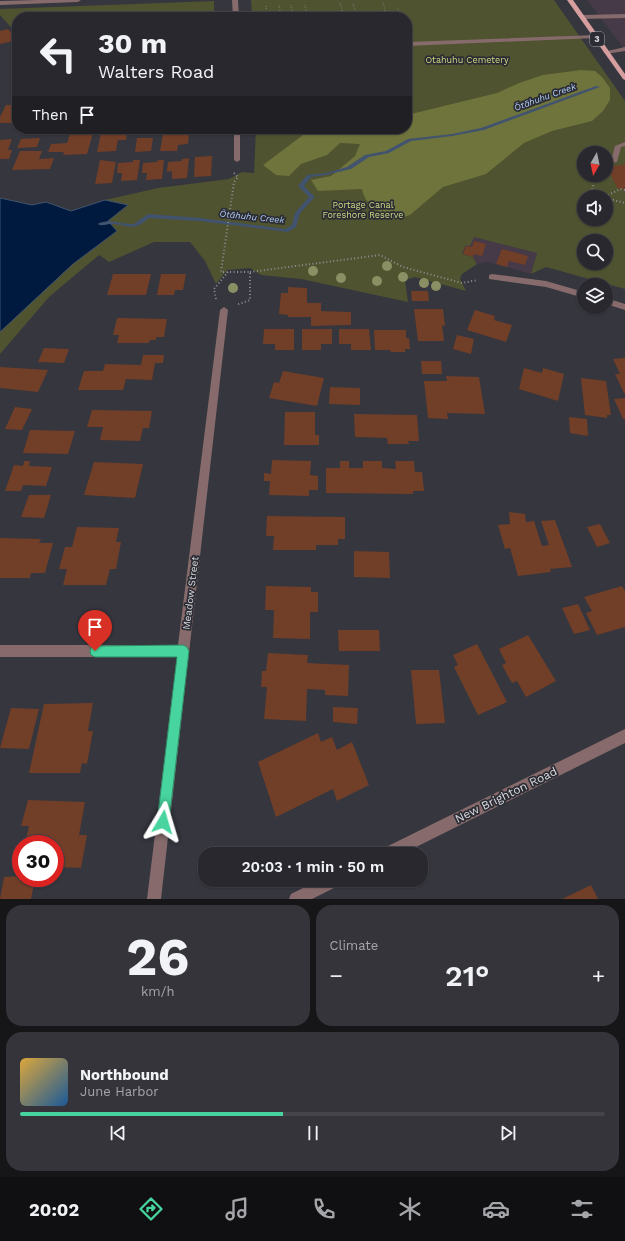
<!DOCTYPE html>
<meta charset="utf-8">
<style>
body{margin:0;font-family:"Work Sans",sans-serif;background:#34343a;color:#f1f3f6;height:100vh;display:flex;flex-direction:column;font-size:15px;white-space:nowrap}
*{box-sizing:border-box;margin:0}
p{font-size:13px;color:#a5a6aa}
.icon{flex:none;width:22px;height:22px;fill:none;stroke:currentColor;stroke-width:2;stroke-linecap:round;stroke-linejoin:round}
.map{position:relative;height:899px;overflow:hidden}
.side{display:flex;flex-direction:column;gap:6px;padding:6px;background:#161619;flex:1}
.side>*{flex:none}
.top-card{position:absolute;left:12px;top:12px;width:400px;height:122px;border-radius:16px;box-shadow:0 1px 3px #0004,0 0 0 1px #44444a;background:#28282e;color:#f1f3f6;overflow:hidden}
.needle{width:26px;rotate:189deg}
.buttons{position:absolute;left:577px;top:146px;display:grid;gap:8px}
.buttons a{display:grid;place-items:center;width:36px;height:36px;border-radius:50%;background:#28282e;box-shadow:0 1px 3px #0004,0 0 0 1px #44444a;font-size:20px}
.speed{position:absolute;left:12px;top:835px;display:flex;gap:8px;font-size:20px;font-weight:700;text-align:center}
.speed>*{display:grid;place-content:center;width:52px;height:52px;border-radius:50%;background:#28282e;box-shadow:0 1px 3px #0004,0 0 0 1px #44444a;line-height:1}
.speed .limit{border:6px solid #d22;background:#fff;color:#111}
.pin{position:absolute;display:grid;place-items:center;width:34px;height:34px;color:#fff;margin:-41px -17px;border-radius:50% 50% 50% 0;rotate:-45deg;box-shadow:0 0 4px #0007}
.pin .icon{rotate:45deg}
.me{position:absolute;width:44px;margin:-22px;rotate:7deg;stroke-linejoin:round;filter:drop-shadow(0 0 3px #0008)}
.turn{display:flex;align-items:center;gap:14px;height:84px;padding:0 20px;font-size:18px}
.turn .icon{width:52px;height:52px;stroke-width:2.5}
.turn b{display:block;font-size:28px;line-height:34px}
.then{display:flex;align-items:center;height:38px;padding:0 20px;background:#0003;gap:8px;font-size:15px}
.big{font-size:30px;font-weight:600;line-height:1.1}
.side .tile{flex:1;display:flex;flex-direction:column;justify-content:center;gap:6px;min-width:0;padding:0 14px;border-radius:16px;background:#34343a}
.side .dial{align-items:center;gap:0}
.dial b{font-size:52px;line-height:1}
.song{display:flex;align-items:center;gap:12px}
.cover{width:48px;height:48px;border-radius:6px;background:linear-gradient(135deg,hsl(40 70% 55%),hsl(210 70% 35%))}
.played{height:4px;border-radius:2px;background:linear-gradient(90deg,#47d49e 45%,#44444a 45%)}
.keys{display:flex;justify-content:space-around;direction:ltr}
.heat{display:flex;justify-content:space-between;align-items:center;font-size:22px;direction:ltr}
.side .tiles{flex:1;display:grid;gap:6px;grid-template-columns:1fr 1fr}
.tile:last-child{grid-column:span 2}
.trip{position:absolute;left:198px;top:847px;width:230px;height:40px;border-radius:16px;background:#28282e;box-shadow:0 1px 3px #0004,0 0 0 1px #44444a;font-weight:600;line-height:40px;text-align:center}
.tabs{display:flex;height:64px;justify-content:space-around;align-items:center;background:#101012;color:#a5a6aa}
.tabs .icon{width:28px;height:28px}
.tabs .current{color:#47d49e}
.tabs b{font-size:18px;color:#f1f3f6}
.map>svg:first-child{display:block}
.industrial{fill:#463948}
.green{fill:#4f5330;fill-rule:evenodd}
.forest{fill:#6e743b}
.water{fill:#00193f;stroke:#41536f}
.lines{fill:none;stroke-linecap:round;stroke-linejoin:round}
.stream{fill:#41536f;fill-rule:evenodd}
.building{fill:#713e28}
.path-far1{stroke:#8f9096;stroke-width:1.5;stroke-dasharray:0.5 2;stroke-linecap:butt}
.path{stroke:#8f9096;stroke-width:2;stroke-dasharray:1 2.5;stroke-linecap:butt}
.minor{fill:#876b6c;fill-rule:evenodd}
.major{fill:#d69e9f;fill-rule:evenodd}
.tree{fill:#8a9064}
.route{fill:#47d49e;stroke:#2e8a67}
.labels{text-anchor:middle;stroke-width:3.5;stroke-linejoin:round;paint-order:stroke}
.shield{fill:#2b2c34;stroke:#a4a5ab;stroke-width:1}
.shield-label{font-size:9px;font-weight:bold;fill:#d8d9de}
.far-park-label{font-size:9px;fill:#d0d983;stroke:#2b2c34}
.far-water-label{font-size:9px;font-style:italic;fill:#b2cff9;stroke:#2b2c34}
.street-label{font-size:10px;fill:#d8d9de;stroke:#2b2c34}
.near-street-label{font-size:12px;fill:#d8d9de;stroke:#2b2c34}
</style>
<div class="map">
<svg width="625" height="899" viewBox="0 0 625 899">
<rect width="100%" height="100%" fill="#35363e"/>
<!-- industrial -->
<path class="industrial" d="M587,0H625V50Z
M474,237L537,253L531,274L488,262L477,264L473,257L462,255L466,245Z"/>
<!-- green -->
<path class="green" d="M251,0H554L625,101V289L546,267L531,274L537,253L474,237L470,246L466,245L462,254L473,257L477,264L462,274L460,279L466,291L415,277L405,280L408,302L301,279L261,275L250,268L227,270L216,284L205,261L190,242H154L109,262L99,255L49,297L0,354V198L32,205L46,202L72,211L105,200L158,188L229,179L242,172L254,173L256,129H407V17H252ZM584,153H606V175H584ZM584,197H606V219H584ZM584,241H606V263H584Z
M214,1V17H17V34L0,15V9Z"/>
<!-- forest -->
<path class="forest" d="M581,70L595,71L602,77L610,88V100L603,111L592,121L552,131L524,143L486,174L443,187L410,215L396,220C381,213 365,206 362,189L318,191L311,180L331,176L355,156L360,144L340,143L327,155L301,164L289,176L276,175L263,165L311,129H407V115L497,93L519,83L543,75Z"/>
<!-- water -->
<path class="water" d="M0,198L32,205L46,202L71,211L105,200L128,205L108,221L117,231L73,264L0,332Z"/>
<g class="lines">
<!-- stream -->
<path class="stream" d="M596,86L600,87L484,130L452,136L411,141L389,153L369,157L351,169L326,175L311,177L304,186L315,197L300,213L296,227L288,232L200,221L149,218C132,233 129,224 110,224C106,224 102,227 98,224L99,223L108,221L130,224H134L148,214L200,218L285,229L292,225L295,213L309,197L298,186L307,175L326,173L347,167L365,155L386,151L408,139L452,134L481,128Z"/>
</g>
<!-- building -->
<path class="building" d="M8,29L17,40L0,44V31Z
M6,105H17V123H0V117Z
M127,132L126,140H118L116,151L97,152L101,133Z
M93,133L87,154L63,155L64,152H48L51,144L67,143L70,134Z
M163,134H189L188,144L178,145L177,151H160Z
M40,138L37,147L17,148L21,139Z
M137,138H153L151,151L135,152Z
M12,139L8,150H12L9,159H0V140Z
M20,151H42L39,159L54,158L50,169L12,170Z
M212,156L211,176L194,177L195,157Z
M189,158L187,178L172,179V171L167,172L168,162L182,161V159Z
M100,160L116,162L112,183L95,184Z
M133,160H140L137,180L121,181L122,173H117L118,163L133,162Z
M158,160H164L162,179L146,180L147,173H142L143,163L157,162Z
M625,165V189H618L606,166Z
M474,241L486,244L482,256L474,254L473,257L463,254L466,246L472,247Z
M502,249L528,256L525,265L509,261L507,267L496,264Z
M113,274H151L146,295H107Z
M161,274H186L183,290H175L174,295H157Z
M288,287L307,288V303H321V311L351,312V325L311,326V317H288V315L279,314L281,293H288Z
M411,291H428L429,301H412Z
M414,309H443L445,326L442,325L444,341H418Z
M475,310L495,316L494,320L512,325L506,342L467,330Z
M117,318L167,319L164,337H156V340H150L149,343H117L119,335H113Z
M264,329H294V350H275V344H263Z
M302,329H332V344H321V350H302Z
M339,329H369L371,350H351V344H339Z
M374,330H406V338H409L410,349H405V352H391L390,350H375Z
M457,335L474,339L471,354L453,349Z
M44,348L69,349L64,363L38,362Z
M143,355H164L163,363H155L152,380L126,379L123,390H78L84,371H103L105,364L141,365Z
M625,358V393H624L615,374H620L613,359Z
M421,361H441L442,374H422Z
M0,367L48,370L38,392L0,388Z
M524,368L542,373L543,368L564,374L558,401L519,389Z
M283,371L324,378L317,406L269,398L274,382L279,383Z
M446,376L479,377L485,414L447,413L448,419L428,418L424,381H447Z
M581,378L606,381L611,415H607V418L585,415Z
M330,387L360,388V405L329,404Z
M625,398V419H623L614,399Z
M15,407L32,409L22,430L5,429Z
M92,410L152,411L149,428H143L140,441L100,440L103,427H87Z
M285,412H315V435H319V445H284Z
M354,414L417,415L419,441H408L409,444H388L387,438L355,437Z
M569,417L587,419L588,436L570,433Z
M30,430L75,431L68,454L23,453Z
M272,460L311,461L310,475L318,476V490H309V496L269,495L270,481H264V473L271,474Z
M24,461H30L29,466L52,467L46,486L23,485L21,491H5L14,465L23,466Z
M340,461H349V468H363V461H382V468L396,469L395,461H414L415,472H422L424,491H413V494L326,493V468H340Z
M94,462L143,464L135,498L84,495Z
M29,495H51L44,518L21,517Z
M509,512L525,514L526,522L534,521L542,546L549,545L541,521L555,520L572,567L550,569L551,572L518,576L510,548L505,549L498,525L510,524Z
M267,516L345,517V539H338V545H316V550H273L274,536H266Z
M600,524L610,543L597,547L587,527Z
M77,527L119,528L116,542H121L116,569H110L106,585H63L67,569H59L65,547H72Z
M0,538L41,539L39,543H53L45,573H31L30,578H0Z
M354,551L389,552L390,578L354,577Z
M266,586L311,587V592H318V612H310V639L273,638L274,610H265Z
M622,586L625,591V627L597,635L586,613L592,611L584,597Z
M578,604L590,630L574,634L562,608Z
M338,630H379L380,651H339Z
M528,635L556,681L526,697L517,681L512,683L502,665L506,663L499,649Z
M477,644L507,702L478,715L454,667L458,665L453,655Z
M268,653L308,655L307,663L349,665L348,696L325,695V690L307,689L306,721L264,719L267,687H261L262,671H266Z
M411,670H439L445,723L416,724Z
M93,703L88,731H93L87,764L82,763L80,773H29L44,704Z
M333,707L358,708L357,724L333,722Z
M11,708L39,709L29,749L0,748Z
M318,733L321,742L332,737L337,750L352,742L369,785L337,801L333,789L276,817L258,762Z
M28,800L85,802L79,835H87L81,868L55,867V844H25L29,826H21Z
M21,876V878H35L31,899H0L4,877Z
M591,885L598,899H562Z"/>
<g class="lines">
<!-- path-far1 -->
<path class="path-far1" d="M340,3L344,17
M383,3L387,17
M353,4L357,17
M279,5L281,17
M291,5L293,17
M305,5L307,17
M266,6L267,17
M398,9L401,17"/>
<!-- path -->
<path class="path" d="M234,173L238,177L234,182L221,272H250V300L236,305
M596,175L591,194L601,197
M605,197L620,189L625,190
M606,198L625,203
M250,272L380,255L403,267L462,283L478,280
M216,299L214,289L228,272"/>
<!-- minor -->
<path class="minor" d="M37,0H81L78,2L0,5V1Z
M232,0H238L239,17H233Z
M625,14V18L582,19L579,17L582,15Z
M597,35V37L595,38L407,46V42Z
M625,47V51L606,54L603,52Z
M234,129H240V160L237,162L234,160Z
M625,142V146L621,147L617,162L612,163L611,162L615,146Z
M492,274L546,281L584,292V298L546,287L489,279V275Z
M606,298L625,304V310L606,304Z
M224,307L228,310L161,899H147L177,657H0V645H178L220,310Z
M625,729V743L402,854H380L382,849Z
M319,880H342L340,885L312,899H289L291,894Z"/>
<!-- major -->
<path class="major" d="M567,0H573L625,74V80L623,79Z"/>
</g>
<!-- trees -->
<g class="tree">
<circle cx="387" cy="266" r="5"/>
<circle cx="313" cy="271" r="5"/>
<circle cx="403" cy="277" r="5"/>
<circle cx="341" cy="278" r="5"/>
<circle cx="377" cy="281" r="5"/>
<circle cx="424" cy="283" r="5"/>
<circle cx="436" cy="286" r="5"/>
<circle cx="233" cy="288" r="5"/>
</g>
<!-- route -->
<path class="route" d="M183,645L187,647L189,651L169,822L168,826L163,828L159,826L157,822L177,657H95L91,655L90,651L91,647L95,646Z"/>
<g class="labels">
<!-- shield labels -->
<rect class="shield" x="590" y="32" width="14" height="14" rx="3"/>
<g class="shield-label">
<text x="597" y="42">3</text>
</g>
<!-- far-park labels -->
<g class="far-park-label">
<text x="467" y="63">Otahuhu Cemetery</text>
<text x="363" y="208">Portage Canal<tspan x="363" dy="10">Foreshore Reserve</tspan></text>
</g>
<!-- far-water labels -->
<g class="far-water-label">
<text transform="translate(545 97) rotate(-20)" y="3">Ōtāhuhu Creek</text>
<text transform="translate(252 217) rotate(6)" y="3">Ōtāhuhu Creek</text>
</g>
<!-- street labels -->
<g class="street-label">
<text transform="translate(190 593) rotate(-83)" y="4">Meadow Street</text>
</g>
<!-- near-street labels -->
<g class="near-street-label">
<text transform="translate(506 795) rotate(-26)" y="4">New Brighton Road</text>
</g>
</g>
</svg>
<div class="buttons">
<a><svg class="needle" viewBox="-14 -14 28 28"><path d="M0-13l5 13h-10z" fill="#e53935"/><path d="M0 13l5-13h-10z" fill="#a5a6aa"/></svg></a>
<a><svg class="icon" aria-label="sound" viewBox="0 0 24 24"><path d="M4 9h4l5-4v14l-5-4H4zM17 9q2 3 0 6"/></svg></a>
<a><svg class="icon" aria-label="search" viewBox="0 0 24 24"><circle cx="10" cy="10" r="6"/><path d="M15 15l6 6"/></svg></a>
<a><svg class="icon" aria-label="layers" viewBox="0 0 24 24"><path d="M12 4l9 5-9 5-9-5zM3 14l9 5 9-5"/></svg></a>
</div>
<div class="speed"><div class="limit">30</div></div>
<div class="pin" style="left:95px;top:651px;background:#d93025"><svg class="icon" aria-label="arrive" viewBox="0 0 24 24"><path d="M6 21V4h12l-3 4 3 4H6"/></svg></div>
<svg class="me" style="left:163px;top:822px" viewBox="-20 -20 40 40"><path d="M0-17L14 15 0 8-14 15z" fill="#47d49e" stroke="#fff" stroke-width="4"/></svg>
<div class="trip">20:03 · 1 min · 50 m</div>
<div class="top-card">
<div class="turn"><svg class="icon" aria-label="left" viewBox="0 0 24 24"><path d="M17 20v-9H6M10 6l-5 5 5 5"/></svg><div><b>30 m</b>Walters Road</div></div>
<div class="then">Then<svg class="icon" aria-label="arrive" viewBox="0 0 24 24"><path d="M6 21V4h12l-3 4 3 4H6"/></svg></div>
</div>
</div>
<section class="side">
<div class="tiles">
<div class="tile dial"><b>26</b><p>km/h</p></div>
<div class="tile"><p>Climate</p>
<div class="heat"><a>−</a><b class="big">21°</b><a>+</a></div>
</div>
<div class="tile">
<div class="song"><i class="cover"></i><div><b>Northbound</b><p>June Harbor</p></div></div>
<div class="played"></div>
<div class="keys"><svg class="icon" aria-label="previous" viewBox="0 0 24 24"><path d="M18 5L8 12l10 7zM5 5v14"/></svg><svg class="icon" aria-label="pause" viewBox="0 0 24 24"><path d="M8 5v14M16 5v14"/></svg><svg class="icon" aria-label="next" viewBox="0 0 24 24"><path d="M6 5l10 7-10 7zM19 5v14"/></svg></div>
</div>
</div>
</section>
<nav class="tabs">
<b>20:02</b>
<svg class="icon current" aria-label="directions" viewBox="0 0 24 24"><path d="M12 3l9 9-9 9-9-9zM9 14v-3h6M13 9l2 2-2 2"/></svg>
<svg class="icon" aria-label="music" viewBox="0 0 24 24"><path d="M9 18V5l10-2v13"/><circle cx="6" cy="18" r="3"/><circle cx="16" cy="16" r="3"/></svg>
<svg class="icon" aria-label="phone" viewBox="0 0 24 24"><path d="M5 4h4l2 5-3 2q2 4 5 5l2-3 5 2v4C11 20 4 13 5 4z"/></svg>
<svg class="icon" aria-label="climate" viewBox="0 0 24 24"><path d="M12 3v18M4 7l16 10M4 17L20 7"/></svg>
<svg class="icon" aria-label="car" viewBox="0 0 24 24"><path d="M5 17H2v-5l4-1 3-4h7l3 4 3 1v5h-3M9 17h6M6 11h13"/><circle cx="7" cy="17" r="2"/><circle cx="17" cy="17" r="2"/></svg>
<svg class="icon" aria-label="filters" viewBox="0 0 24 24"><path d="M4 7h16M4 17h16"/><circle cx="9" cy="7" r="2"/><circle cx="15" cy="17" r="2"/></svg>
</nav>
